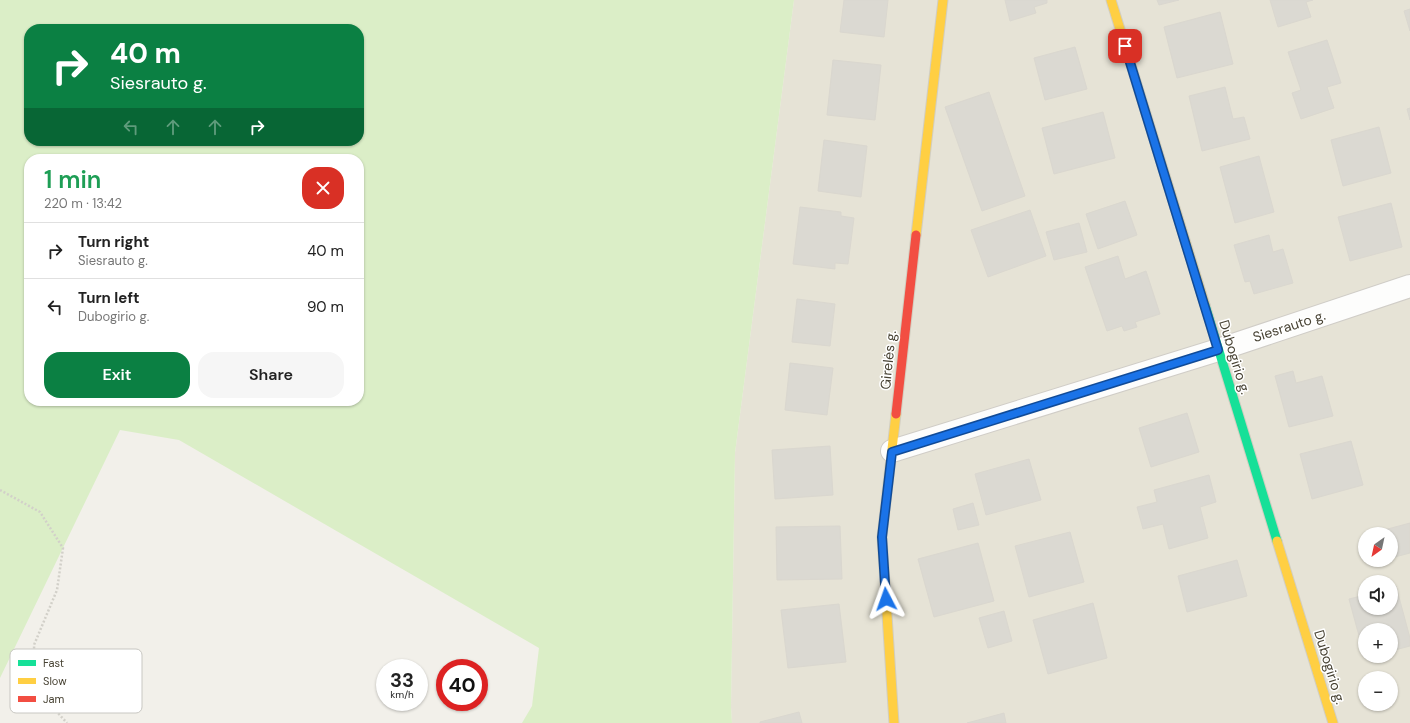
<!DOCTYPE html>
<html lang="en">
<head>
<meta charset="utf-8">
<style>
  :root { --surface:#fff; --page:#f6f6f6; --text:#222; --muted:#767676; --line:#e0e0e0; --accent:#0b8043 }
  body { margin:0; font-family:"DM Sans",sans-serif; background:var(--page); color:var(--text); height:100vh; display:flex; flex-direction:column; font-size:15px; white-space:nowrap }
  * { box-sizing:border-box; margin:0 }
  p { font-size:13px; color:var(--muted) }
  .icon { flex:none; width:22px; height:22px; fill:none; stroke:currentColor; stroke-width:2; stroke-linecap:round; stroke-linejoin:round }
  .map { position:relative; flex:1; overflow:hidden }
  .side { position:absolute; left:24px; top:154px; width:340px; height:252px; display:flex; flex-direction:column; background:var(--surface); border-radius:16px; box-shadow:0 1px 3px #0004 }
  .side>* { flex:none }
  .banner { position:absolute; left:24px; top:24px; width:340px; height:122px; border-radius:16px; box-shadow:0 1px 3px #0004; background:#0b8043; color:#fff; overflow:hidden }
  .needle { width:26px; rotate:213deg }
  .fabs { position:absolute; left:1358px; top:527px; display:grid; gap:8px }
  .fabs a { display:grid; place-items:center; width:40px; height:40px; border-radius:50%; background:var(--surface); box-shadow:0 1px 3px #0004; font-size:20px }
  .speed { position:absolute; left:376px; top:659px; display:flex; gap:8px; font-size:20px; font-weight:700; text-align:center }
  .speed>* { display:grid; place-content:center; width:52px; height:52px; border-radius:50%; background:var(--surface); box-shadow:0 1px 3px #0004; line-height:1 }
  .speed small { font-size:10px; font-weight:400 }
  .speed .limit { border:6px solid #d22; background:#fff; color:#111 }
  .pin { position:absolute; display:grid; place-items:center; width:34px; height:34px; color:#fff; margin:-17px; border-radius:8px; box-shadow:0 2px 6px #0006 }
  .me { position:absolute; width:44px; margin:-22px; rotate:356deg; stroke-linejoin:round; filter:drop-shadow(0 0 3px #0008) }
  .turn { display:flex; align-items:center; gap:14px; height:84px; padding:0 20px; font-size:18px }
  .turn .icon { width:52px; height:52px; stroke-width:2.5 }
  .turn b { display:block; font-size:28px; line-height:34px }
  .lanes { display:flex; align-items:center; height:38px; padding:0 20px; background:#0003; justify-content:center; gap:20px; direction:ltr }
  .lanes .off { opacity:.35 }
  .round { display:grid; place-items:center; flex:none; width:42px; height:42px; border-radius:16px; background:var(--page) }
  .summary { display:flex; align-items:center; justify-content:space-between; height:68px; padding:0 20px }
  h1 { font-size:24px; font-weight:600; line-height:30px; color:#1e9e55 }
  .primary-button { display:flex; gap:8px; margin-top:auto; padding:8px 20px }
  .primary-button a { flex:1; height:46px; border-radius:16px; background:var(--accent); color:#fff; font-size:16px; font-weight:600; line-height:46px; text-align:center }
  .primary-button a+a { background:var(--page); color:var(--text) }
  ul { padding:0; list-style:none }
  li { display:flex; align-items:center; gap:12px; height:56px; padding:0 20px; border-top:1px solid var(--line) }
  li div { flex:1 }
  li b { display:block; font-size:15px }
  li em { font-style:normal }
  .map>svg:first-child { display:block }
  .residential { fill:#e6e3d6; fill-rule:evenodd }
  .green { fill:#dbeec7; fill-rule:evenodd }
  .building { fill:#dbd9d2; stroke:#dad7cf }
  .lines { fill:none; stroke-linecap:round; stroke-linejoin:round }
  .street-casing { stroke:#d0cdc7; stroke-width:24 }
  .fast-casing { stroke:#d2cec0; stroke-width:11 }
  .slow-casing { stroke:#d2cec0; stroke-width:11 }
  .jam-casing { stroke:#d2cec0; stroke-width:11 }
  .path { stroke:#d2d0c9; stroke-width:2.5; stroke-dasharray:2 2; stroke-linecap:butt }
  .street { stroke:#fdfdfc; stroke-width:22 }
  .fast { stroke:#16e098; stroke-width:9 }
  .slow { stroke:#ffcf43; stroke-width:9 }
  .jam { stroke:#f24e42; stroke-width:9 }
  .route-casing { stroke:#114b97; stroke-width:10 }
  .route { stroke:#1a73e8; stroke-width:7 }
  .labels { text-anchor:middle; stroke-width:3; stroke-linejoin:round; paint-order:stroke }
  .street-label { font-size:14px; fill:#484334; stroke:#fff }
  .key { fill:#fff; stroke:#c8c7c2; stroke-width:1 }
  .key-label { font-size:11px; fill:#484334 }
</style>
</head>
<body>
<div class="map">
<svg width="1410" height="723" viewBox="0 0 1410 723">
  <rect width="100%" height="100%" fill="#f2f0ea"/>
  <path class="residential" d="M794 0H1410V723H732L731 707 735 453ZM1365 534H1391V560H1365ZM1365 582H1391V608H1365ZM1365 630H1391V656H1365ZM1365 678H1391V704H1365Z"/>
  <path class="green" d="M0 0H794L735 453 731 707 732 723H522L532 706 539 648 179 440 120 430 0 678ZM29 29H359V141H29ZM29 159H359V401H29Z"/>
  <g class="building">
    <polygon points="844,0 888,0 884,37 840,32"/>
    <polygon points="1005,0 1047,0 1047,3 1034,7 1036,13 1010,21"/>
    <polygon points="1157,0 1179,0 1159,5"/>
    <polygon points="1270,0 1313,0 1306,2 1311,17 1278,27"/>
    <polygon points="1410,9 1410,31 1404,11"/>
    <polygon points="1220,12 1233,64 1177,78 1164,27"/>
    <polygon points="1327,40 1341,83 1327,87 1334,108 1301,119 1292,93 1301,90 1288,52"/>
    <polygon points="1075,47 1087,89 1045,100 1034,58"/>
    <polygon points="833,60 881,65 875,120 827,115"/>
    <polygon points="1225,87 1233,119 1244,117 1250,139 1202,151 1189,96"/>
    <polygon points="989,92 1025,196 982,211 945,107"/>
    <polygon points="1410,108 1410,120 1407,109"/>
    <polygon points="1103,112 1115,158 1054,174 1042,128"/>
    <polygon points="1379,127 1391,173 1343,186 1331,140"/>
    <polygon points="824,140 867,146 861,197 818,191"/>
    <polygon points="1259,156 1274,212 1235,223 1220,167"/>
    <polygon points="1125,201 1137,235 1098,249 1086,214"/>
    <polygon points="1391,203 1402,247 1350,261 1338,217"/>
    <polygon points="800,207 841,212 841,216 854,218 848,264 835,263 835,269 793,264"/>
    <polygon points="1030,210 1046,256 988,277 971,230"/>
    <polygon points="1079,223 1087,252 1054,260 1046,232"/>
    <polygon points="1269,235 1273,252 1283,249 1293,283 1254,294 1250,281 1245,282 1234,245"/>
    <polygon points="1118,256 1125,279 1146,271 1160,314 1135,322 1137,327 1124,331 1122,326 1107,331 1085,267"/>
    <polygon points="797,299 835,304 830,346 792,342"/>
    <polygon points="790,363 833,368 827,415 785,410"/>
    <polygon points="1293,371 1296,383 1322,376 1333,416 1289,427 1275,376"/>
    <polygon points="1187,413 1199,452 1151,467 1139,428"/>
    <polygon points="1351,441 1363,485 1312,499 1300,454"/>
    <polygon points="830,446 833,495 775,499 772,450"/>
    <polygon points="1029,459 1041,500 986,515 975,474"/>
    <polygon points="1209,475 1216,502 1200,507 1208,538 1169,549 1163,524 1143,529 1137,507 1157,502 1154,490"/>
    <polygon points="973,503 979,525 958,530 953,509"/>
    <polygon points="1410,523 1410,553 1391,558 1391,534 1369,534"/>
    <polygon points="840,526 842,579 777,580 776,527"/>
    <polygon points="1070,532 1084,582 1029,597 1015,546"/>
    <polygon points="978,543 994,601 934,617 918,559"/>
    <polygon points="1237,560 1247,596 1187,612 1178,576"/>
    <polygon points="1396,586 1410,638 1410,646 1391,651 1391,630 1365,630 1365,656 1372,656 1365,658 1349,599 1365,595 1365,608 1391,608 1391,588"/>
    <polygon points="1093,603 1107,658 1048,674 1033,620"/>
    <polygon points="839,604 846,662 788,668 781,610"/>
    <polygon points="1004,611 1012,641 988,648 979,618"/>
    <polygon points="799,712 802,723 760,723 760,722"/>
    <polygon points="1004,713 1006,723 967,723"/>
  </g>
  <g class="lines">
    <defs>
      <polyline id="street" points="892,451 1218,350 1410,286"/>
      <polyline id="fast" points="1205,305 1277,541"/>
      <g id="slow">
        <polyline points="1111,0 1205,305"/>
        <polyline points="916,235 943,0"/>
        <polyline points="1277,541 1333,723"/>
        <polyline points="894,723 882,537 896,414"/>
      </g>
      <polyline id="jam" points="896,414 916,235"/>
    </defs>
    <use href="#street" class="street-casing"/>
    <use href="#fast" class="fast-casing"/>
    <use href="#slow" class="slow-casing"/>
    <use href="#jam" class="jam-casing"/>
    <polyline class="path" points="0,490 40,512 63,548 57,590 34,645 35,688 67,723"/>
    <use href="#street" class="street"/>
    <use href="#fast" class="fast"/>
    <use href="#slow" class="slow"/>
    <use href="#jam" class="jam"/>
  </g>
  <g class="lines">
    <defs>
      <polyline id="route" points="886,599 882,537 892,452 1218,350 1125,46"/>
    </defs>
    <use href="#route" class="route-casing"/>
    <use href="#route" class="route"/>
  </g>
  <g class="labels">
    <g class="street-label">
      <text transform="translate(1289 326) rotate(-18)" y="5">Siesrauto g.</text>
      <text transform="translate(1235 357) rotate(73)" y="5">Dubogirio g.</text>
      <text transform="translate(888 360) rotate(-84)" y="5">Girelės g.</text>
      <text transform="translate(1330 667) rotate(73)" y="5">Dubogirio g.</text>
    </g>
  </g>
  <rect x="10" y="649" width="132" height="64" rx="6" class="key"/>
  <rect x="18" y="660" width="18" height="6" fill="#16e098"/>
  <rect x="18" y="678" width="18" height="6" fill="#ffcf43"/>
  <rect x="18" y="696" width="18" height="6" fill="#f24e42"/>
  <g class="key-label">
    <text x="43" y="667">Fast</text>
    <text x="43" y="685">Slow</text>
    <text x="43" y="703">Jam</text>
  </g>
</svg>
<div class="fabs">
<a><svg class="needle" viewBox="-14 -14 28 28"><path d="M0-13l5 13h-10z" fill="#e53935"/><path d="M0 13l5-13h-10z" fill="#767676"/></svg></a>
<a><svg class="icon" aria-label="sound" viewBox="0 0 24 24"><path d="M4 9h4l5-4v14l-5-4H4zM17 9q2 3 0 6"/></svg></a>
<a>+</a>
<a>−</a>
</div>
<div class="speed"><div>33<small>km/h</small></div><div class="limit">40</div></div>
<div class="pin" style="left:1125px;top:46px;background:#d93025"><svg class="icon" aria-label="arrive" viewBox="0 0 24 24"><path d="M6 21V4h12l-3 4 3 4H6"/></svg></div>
<svg class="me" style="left:886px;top:599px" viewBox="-20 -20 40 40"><path d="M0-17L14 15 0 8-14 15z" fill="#1a73e8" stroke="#fff" stroke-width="4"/></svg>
<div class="banner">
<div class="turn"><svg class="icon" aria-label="right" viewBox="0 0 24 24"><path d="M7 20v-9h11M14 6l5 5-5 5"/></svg><div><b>40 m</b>Siesrauto g.</div></div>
<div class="lanes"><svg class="icon off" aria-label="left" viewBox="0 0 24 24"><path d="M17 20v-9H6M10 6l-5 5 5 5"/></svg><svg class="icon off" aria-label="ahead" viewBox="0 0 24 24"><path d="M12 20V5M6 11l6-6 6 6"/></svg><svg class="icon off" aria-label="ahead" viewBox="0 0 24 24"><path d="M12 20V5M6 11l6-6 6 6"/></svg><svg class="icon" aria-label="right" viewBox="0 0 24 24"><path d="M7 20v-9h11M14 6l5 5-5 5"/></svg></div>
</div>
<section class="side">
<div class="summary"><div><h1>1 min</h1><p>220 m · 13:42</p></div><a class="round" style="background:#d93025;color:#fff"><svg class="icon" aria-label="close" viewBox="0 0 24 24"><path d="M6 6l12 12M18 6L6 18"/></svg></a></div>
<ul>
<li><svg class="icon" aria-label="right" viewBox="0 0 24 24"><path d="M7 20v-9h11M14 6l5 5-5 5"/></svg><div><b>Turn right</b><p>Siesrauto g.</p></div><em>40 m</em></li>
<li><svg class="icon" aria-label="left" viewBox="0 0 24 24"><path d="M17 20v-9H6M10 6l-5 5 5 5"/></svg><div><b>Turn left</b><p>Dubogirio g.</p></div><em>90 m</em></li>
</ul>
<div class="primary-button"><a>Exit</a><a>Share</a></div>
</section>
</div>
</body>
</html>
